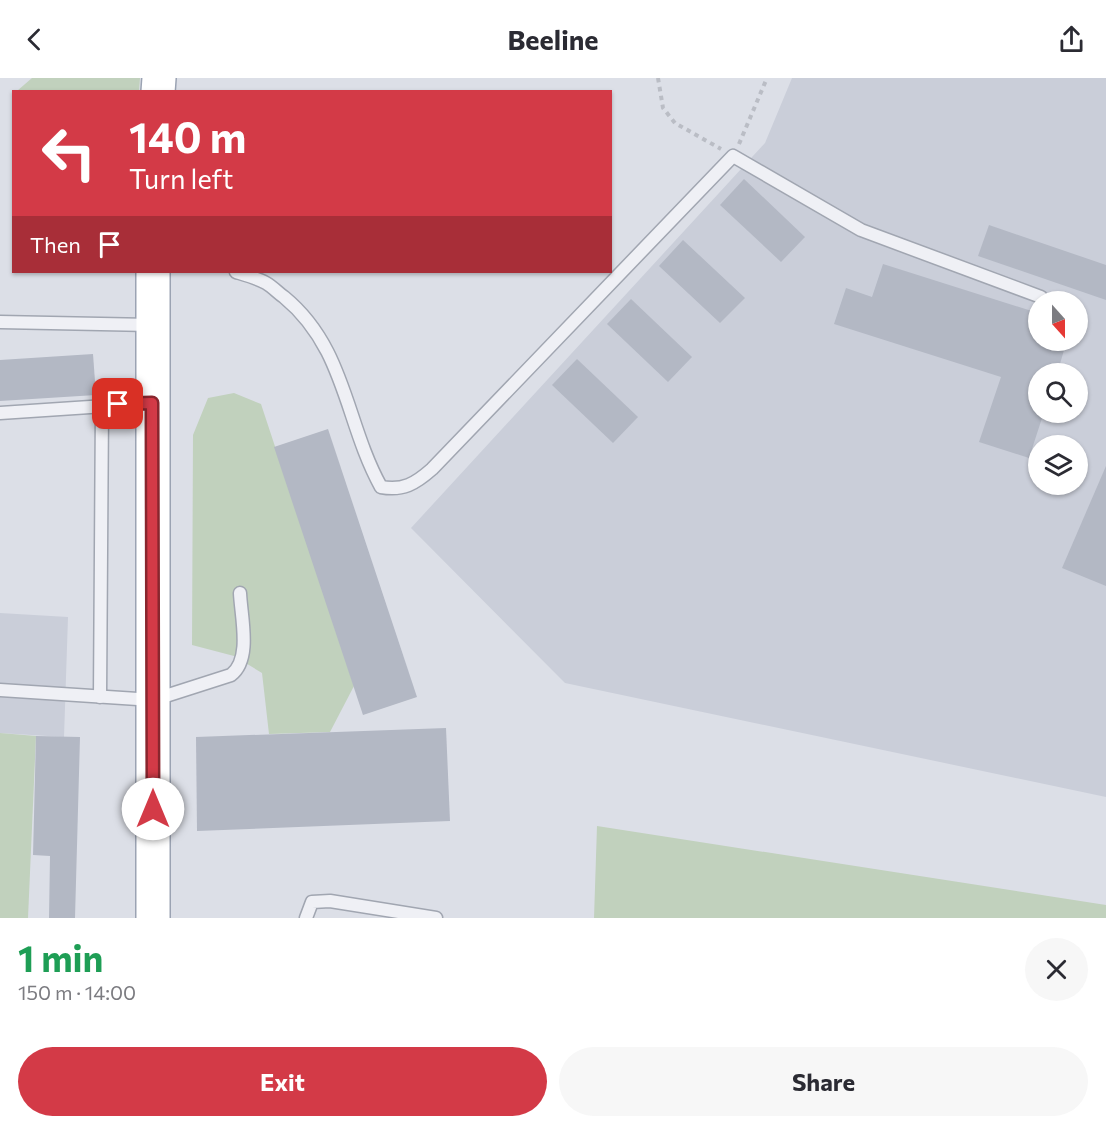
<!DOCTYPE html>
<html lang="en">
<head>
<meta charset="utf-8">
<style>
  :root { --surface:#fff; --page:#f7f7f7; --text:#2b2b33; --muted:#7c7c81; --accent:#d33a47 }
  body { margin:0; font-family:Commissioner,sans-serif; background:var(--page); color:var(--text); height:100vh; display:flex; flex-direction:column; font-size:22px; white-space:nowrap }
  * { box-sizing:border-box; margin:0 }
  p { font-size:20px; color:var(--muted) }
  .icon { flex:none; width:33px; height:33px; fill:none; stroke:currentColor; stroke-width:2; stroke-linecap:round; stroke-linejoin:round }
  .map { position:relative; height:840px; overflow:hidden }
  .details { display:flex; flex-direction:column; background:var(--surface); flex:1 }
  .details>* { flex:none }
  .top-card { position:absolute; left:12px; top:12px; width:600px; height:183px; border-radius:0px; box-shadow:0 2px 4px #0004; background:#d33a47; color:#fff; overflow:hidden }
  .needle { width:39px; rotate:159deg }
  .fabs { position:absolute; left:1028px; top:213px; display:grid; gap:12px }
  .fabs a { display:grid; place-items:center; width:60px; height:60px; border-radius:50%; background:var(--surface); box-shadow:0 2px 4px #0004; font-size:30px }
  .pin { position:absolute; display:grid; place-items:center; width:51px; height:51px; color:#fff; margin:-26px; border-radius:12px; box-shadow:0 3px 9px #0006 }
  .me { position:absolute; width:66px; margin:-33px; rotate:0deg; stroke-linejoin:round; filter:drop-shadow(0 0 4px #0008) }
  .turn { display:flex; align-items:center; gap:21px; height:126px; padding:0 18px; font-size:27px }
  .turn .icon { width:78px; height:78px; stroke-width:2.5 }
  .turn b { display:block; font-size:42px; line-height:51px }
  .then { display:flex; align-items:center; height:57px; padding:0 18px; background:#0003; gap:12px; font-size:22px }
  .round { display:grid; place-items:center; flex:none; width:63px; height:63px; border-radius:32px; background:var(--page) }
  .headline { display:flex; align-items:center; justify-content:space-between; height:102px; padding:0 18px }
  h1 { font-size:36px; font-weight:700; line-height:45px; color:#1e9e55 }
  .cta { display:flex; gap:12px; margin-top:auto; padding:12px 18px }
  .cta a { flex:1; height:69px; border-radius:36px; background:var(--accent); color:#fff; font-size:24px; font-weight:700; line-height:69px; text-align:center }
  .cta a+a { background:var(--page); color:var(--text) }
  header { display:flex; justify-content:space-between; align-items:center; height:78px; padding:0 18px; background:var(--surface); font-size:27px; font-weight:700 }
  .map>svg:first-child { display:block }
  .built { fill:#caced9; fill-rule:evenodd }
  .green { fill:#c1d1bd }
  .building { fill:#b3b8c4 }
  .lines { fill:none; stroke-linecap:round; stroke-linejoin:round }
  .lane-casing { stroke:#a1a6b1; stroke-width:15 }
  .primary-casing { stroke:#9ba3b3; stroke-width:36 }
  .path { stroke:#babdc5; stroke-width:4; stroke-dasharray:4.5 4.5; stroke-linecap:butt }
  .lane { stroke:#eff0f5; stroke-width:12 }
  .primary { stroke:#fff; stroke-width:33 }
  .route-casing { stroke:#89262e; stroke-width:15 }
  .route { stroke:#d33a47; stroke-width:10 }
</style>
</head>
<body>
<header><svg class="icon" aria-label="back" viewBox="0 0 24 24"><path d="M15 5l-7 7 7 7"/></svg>Beeline<svg class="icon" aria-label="share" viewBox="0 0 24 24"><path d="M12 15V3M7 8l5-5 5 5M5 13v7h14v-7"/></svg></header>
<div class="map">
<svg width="1106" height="840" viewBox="0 0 1106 840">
  <rect width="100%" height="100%" fill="#dcdfe7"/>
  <g class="built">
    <path d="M792 0H1106V719L565 605 411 450 765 65ZM1038 224H1077V262H1038ZM1038 296H1077V334H1038ZM1038 368H1077V406H1038Z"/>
    <polygon points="0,535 68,539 64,659 0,655"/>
  </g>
  <g class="green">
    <polygon points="32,0 140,0 139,13 17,13"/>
    <polygon points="234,315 261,326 354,608 330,654 269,656 262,595 234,578 192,567 193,357 208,320"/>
    <polygon points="0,655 36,658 28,840 0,840"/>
    <polygon points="597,748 1106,827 1106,840 594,840"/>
  </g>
  <g class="building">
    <polygon points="744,101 805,159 781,184 720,127"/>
    <polygon points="989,147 1106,187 1106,222 978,178"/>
    <polygon points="683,162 745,220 720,245 659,188"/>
    <polygon points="883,186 1038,235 1038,262 1067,262 1057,296 1038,296 1038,334 1044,334 1029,380 979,364 1001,299 834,246 846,210 872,219"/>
    <polygon points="631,221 692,279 668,304 607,246"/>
    <polygon points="93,276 96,317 0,323 0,282"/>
    <polygon points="577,281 638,339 613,365 552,307"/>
    <polygon points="328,351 417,619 363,637 274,369"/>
    <polygon points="1106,388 1106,508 1062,490"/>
    <polygon points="446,650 450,743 197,753 196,659"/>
    <polygon points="36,658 80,659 75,840 49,840 50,778 33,777"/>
  </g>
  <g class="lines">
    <defs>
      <g id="lane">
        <path d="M236 194C246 197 257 200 266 205 273 209 278 215 284 219 346 270 345 344 381 409 403 413 415 406 432 391L733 78 861 152 1041 219"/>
        <polyline points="0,244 151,247"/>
        <polyline points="0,335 150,325"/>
        <path d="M0 612 153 622 231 597C252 581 241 539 240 515"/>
        <polyline points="100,619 102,327"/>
        <polyline points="306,840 312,824 330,823 436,840"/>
      </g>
      <g id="primary">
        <polyline points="158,14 159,0"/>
        <polyline points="153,194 153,840"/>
      </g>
    </defs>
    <use href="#lane" class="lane-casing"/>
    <use href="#primary" class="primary-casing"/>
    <g class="path">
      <polyline points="658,0 663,30 675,45 721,71"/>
      <polyline points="739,66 767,0"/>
    </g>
    <use href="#lane" class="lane"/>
    <use href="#primary" class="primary"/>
  </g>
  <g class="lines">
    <defs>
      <polyline id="route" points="118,326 152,325 153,731"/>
    </defs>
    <use href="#route" class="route-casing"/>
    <use href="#route" class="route"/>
  </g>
</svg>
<div class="fabs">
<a><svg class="needle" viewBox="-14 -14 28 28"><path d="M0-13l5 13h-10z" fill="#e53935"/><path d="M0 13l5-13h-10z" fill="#7c7c81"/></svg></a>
<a><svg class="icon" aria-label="search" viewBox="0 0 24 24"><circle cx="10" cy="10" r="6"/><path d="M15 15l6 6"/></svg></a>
<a><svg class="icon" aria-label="layers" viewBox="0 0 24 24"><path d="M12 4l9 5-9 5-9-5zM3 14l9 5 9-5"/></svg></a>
</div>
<div class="pin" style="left:118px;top:326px;background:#d93025"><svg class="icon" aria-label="arrive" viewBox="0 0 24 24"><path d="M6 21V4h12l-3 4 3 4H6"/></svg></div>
<svg class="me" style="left:153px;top:731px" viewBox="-20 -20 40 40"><circle r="19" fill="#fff"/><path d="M0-13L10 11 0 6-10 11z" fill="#d33a47"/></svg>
<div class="top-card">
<div class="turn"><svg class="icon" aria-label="left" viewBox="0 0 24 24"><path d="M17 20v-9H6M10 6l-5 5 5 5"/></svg><div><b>140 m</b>Turn left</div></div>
<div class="then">Then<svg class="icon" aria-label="arrive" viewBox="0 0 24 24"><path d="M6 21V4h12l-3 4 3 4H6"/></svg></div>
</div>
</div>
<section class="details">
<div class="headline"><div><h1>1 min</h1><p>150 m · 14:00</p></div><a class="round"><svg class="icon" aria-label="close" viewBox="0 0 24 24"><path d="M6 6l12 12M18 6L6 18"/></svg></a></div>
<div class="cta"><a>Exit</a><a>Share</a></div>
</section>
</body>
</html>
